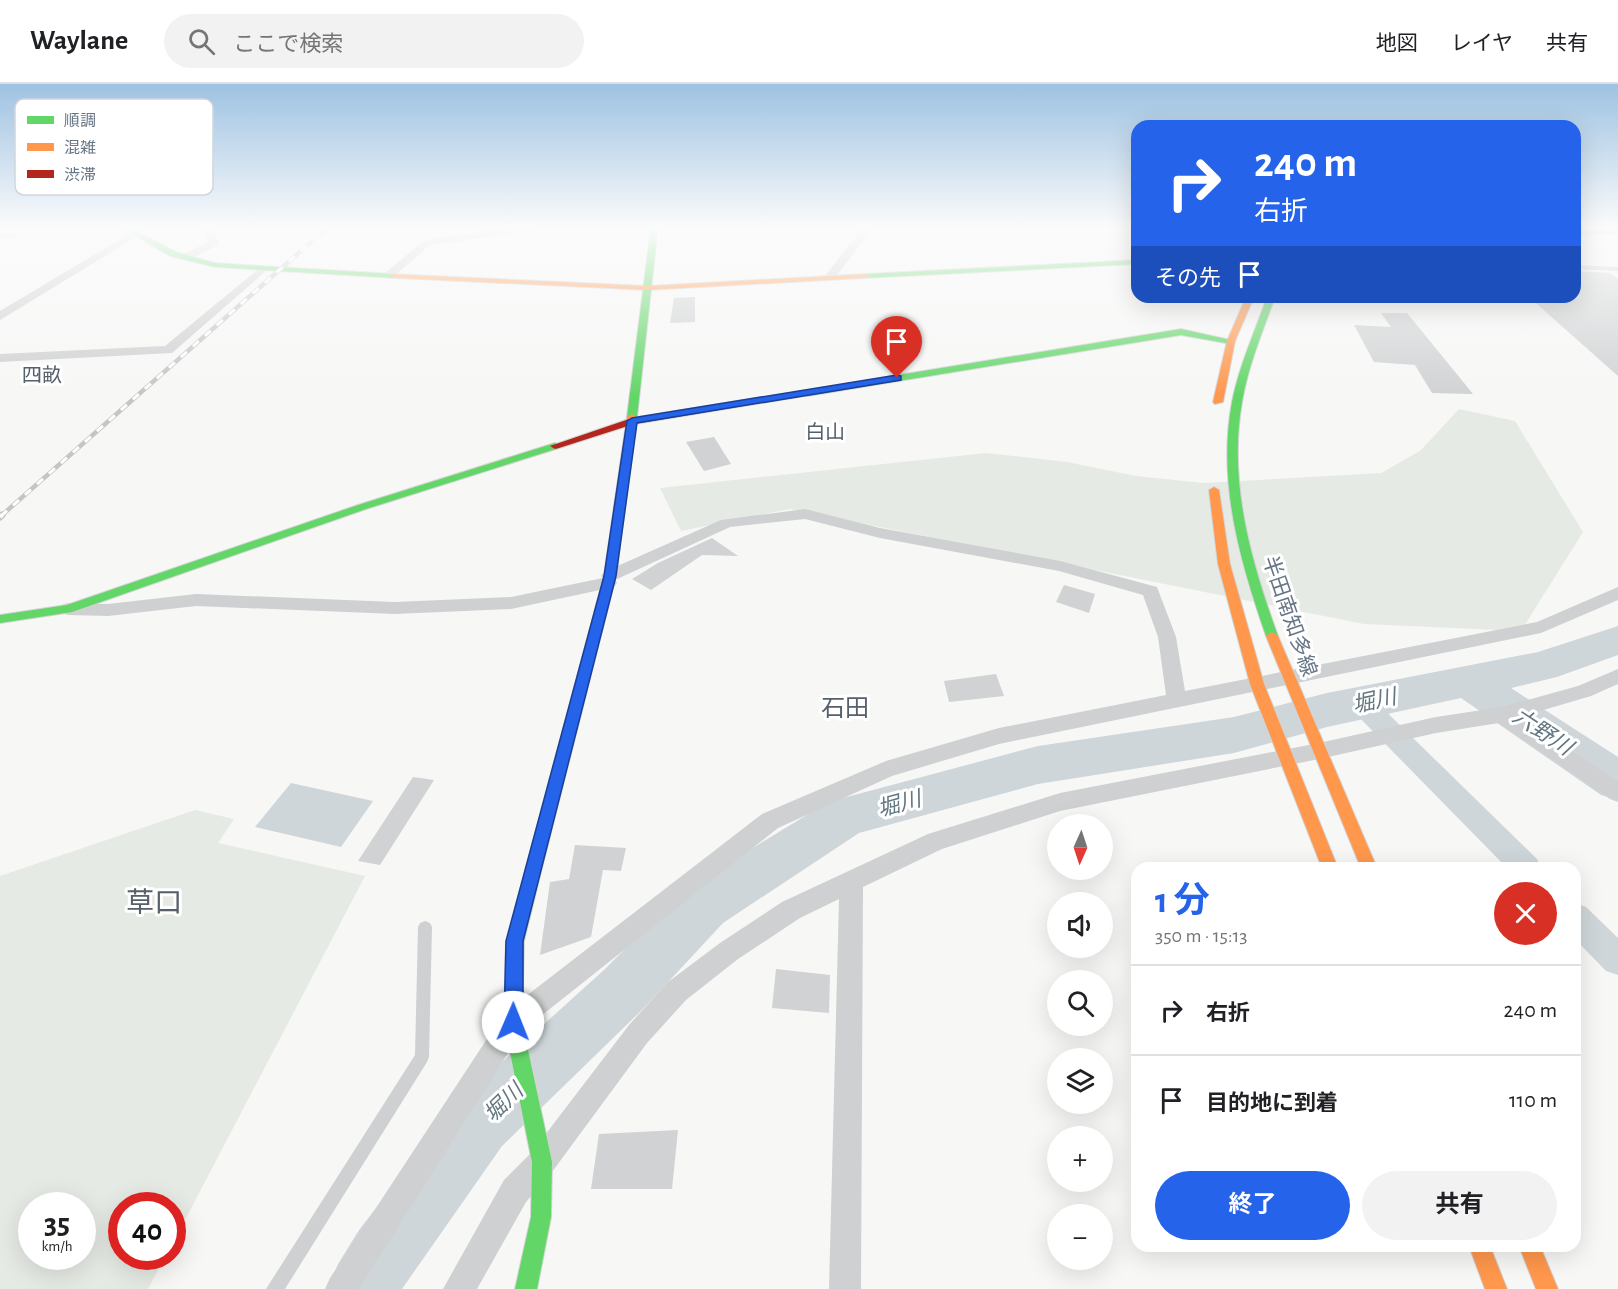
<!DOCTYPE html>
<html lang="ja">
<head>
<meta charset="utf-8">
<style>
  :root { --surface:#fff; --page:#f2f2f2; --text:#202124; --muted:#757577; --line:#e0e0e0; --accent:#2563eb }
  body { margin:0; font-family:"Alegreya Sans","Noto Sans JP",sans-serif; background:var(--page); color:var(--text); height:100vh; display:flex; flex-direction:column; font-size:22px; white-space:nowrap }
  * { box-sizing:border-box; margin:0 }
  p { font-size:20px; color:var(--muted) }
  .icon { flex:none; width:33px; height:33px; fill:none; stroke:currentColor; stroke-width:2; stroke-linecap:round; stroke-linejoin:round }
  .map { position:relative; flex:1; overflow:hidden }
  .panel { position:absolute; left:1131px; top:778px; width:450px; height:390px; display:flex; flex-direction:column; background:var(--surface); border-radius:18px; box-shadow:0 6px 24px #0002 }
  .panel>* { flex:none }
  .banner { position:absolute; left:1131px; top:36px; width:450px; height:183px; border-radius:18px; box-shadow:0 6px 24px #0002; background:#2563eb; color:#fff; overflow:hidden }
  .needle { width:39px; rotate:183deg }
  .fabs { position:absolute; left:1047px; top:730px; display:grid; gap:12px }
  .fabs a { display:grid; place-items:center; width:66px; height:66px; border-radius:50%; background:var(--surface); box-shadow:0 6px 24px #0002; font-size:30px }
  .speed { position:absolute; left:18px; top:1108px; display:flex; gap:12px; font-size:30px; font-weight:700; text-align:center }
  .speed>* { display:grid; place-content:center; width:78px; height:78px; border-radius:50%; background:var(--surface); box-shadow:0 6px 24px #0002; line-height:1 }
  .speed small { font-size:15px; font-weight:400 }
  .speed .limit { border:9px solid #d22; background:#fff; color:#111 }
  .pin { position:absolute; display:grid; place-items:center; width:51px; height:51px; color:#fff; margin:-62px -26px; border-radius:50% 50% 50% 0; rotate:-45deg; box-shadow:0 0 6px #0007 }
  .pin .icon { rotate:45deg }
  .me { position:absolute; width:66px; margin:-33px; rotate:1deg; stroke-linejoin:round; filter:drop-shadow(0 0 4px #0008) }
  .turn { display:flex; align-items:center; gap:21px; height:126px; padding:0 24px; font-size:27px }
  .turn .icon { width:78px; height:78px; stroke-width:2.5 }
  .turn b { display:block; font-size:42px; line-height:51px }
  .then { display:flex; align-items:center; height:57px; padding:0 24px; background:#0003; gap:12px; font-size:22px }
  .round { display:grid; place-items:center; flex:none; width:63px; height:63px; border-radius:32px; background:var(--page) }
  .overview { display:flex; align-items:center; justify-content:space-between; height:102px; padding:0 24px }
  h1 { font-size:36px; font-weight:700; line-height:45px; color:var(--accent) }
  .button { display:flex; gap:12px; margin-top:auto; padding:12px 24px }
  .button a { flex:1; height:69px; border-radius:36px; background:var(--accent); color:#fff; font-size:24px; font-weight:700; line-height:69px; text-align:center }
  .button a+a { background:var(--page); color:var(--text) }
  ul { padding:0; list-style:none }
  li { display:flex; align-items:center; gap:18px; height:90px; padding:0 24px; border-top:2px solid var(--line) }
  li div { flex:1 }
  li b { display:block; font-size:22px }
  li em { font-style:normal }
  header { display:flex; align-items:center; gap:36px; box-sizing:border-box; height:84px; padding:0 30px; background:var(--surface); border-bottom:2px solid var(--line) }
  header strong { font-size:28px }
  nav { display:flex; gap:33px; margin-inline-start:auto; font-size:21px }
  .search { width:420px; height:54px; background:var(--page); display:flex; align-items:center; gap:15px; box-sizing:border-box; padding:0 21px; border-radius:33px; color:var(--muted); font-size:22px }
  .map>svg:first-child { display:block }
  .green { fill:#e6eae4; fill-rule:evenodd }
  .water { fill:#cfd6d9 }
  .lines { fill:none; stroke-linecap:round; stroke-linejoin:round }
  .canal { fill:#cfd6d9; fill-rule:evenodd }
  .river { fill:#cfd6d9; fill-rule:evenodd }
  .building { fill:#d0d2d3 }
  .fast-casing { stroke:#d3d4d5; stroke-width:2 }
  .slow-casing { stroke:#d3d4d5; stroke-width:2 }
  .jam-casing { stroke:#d3d4d5; stroke-width:2 }
  .lane { fill:#cfd0d1; fill-rule:evenodd }
  .street { fill:#cfd0d1; fill-rule:evenodd }
  .fast { fill:#63d668; fill-rule:evenodd }
  .slow { fill:#ff974d; fill-rule:evenodd }
  .jam { fill:#b3261e; fill-rule:evenodd }
  .rail-far1-casing { stroke:#c4c6c6; stroke-width:4.5 }
  .rail-casing { stroke:#c4c6c6; stroke-width:7 }
  .rail-far1 { stroke:#fff; stroke-width:3; stroke-dasharray:8; stroke-linecap:butt }
  .rail { stroke:#fff; stroke-width:4.5; stroke-dasharray:13; stroke-linecap:butt }
  .route { fill:#2563eb; stroke:#184099; stroke-width:1.5 }
  .labels { text-anchor:middle; stroke-width:6; stroke-linejoin:round; paint-order:stroke }
  .far-quarter-label { font-size:20px; fill:#55606b; stroke:#fff }
  .street-label { font-size:21px; fill:#677686; stroke:#fff }
  .water-label { font-size:22px; font-style:italic; fill:#637782; stroke:#fff }
  .quarter-label { font-size:24px; fill:#55606b; stroke:#fff }
  .near-quarter-label { font-size:28px; fill:#55606b; stroke:#fff }
  .key { fill:#fff; stroke:#d1d6db; stroke-width:1.5 }
  .key-label { font-size:16px; fill:#677686 }
</style>
</head>
<body>
<header>
<strong>Waylane</strong>
<div class="search"><svg class="icon" aria-label="search" viewBox="0 0 24 24"><circle cx="10" cy="10" r="6"/><path d="M15 15l6 6"/></svg>ここで検索</div>
<nav><a>地図</a><a>レイヤ</a><a>共有</a></nav>
</header>
<div class="map">
<svg width="1618" height="1205" viewBox="0 0 1618 1205">
  <rect width="100%" height="100%" fill="#f7f7f6"/>
  <g class="green">
    <polygon points="1459,325 1515,337 1583,448 1521,547 1364,540 790,425 681,447 660,404 986,369 1067,378 1136,392 1204,399 1381,389 1420,367"/>
    <path d="M195 726 234 735 218 759 365 792 173 1159 172 1122H122V1173H165L148 1205H0V792ZM32 1122H82V1173H32Z"/>
  </g>
  <polygon class="water" points="291,699 373,717 341,763 255,743"/>
  <g class="lines">
    <g class="canal">
      <polygon points="1361,609 1370,612 1537,775 1541,784 1507,784 1352,626 1348,619 1352,612"/>
      <polygon points="1575,819 1586,823 1618,854 1618,891 1606,887 1575,855"/>
    </g>
    <polygon class="river" points="1618,542 1618,571 1557,593 1511,604 1618,673 1618,716 1601,711 1461,614 1327,643 1234,669 1038,700 859,749 723,839 645,923 502,1062 402,1205 328,1205 338,1180 359,1146 458,1018 605,885 685,805 828,718 1038,662 1234,633 1327,609 1538,568"/>
  </g>
  <g class="building">
    <polygon points="1575,187 1610,189 1618,195 1618,292 1529,213 1575,213"/>
    <polygon points="695,213 695,238 670,239 674,214"/>
    <polygon points="1381,229 1407,229 1473,310 1432,309 1415,281 1374,278 1354,241 1391,243"/>
    <polygon points="714,353 731,380 704,387 686,358"/>
    <polygon points="712,454 738,472 702,471 651,506 632,495 658,479"/>
    <polygon points="1064,501 1095,510 1089,529 1056,518"/>
    <polygon points="996,590 1004,612 949,618 944,597"/>
    <polygon points="413,693 434,696 380,781 358,777"/>
    <polygon points="575,761 626,764 621,787 603,786 591,853 540,871 550,798 569,795"/>
    <polygon points="776,885 830,891 829,929 772,924"/>
    <polygon points="678,1046 672,1105 591,1105 599,1050"/>
  </g>
  <g class="lines">
    <defs>
      <g id="fast">
        <polygon points="120,143 129,143 176,168 215,179 395,190 399,192 395,194 215,183 170,172"/>
        <polygon points="651,143 658,143 637,333 632,336 627,333"/>
        <polygon points="1618,145 1618,149 1575,151 1575,147"/>
        <polygon points="1137,176 1137,180 865,194 861,192 865,190"/>
        <path d="M1267 213H1275C1263 247 1248 282 1242 318 1228 399 1251 477 1278 552L1272 556 1266 552C1240 477 1217 398 1232 318 1239 282 1255 247 1267 213Z"/>
        <polygon points="1181,245 1235,257 1231,260 1181,251 807,312 802,309 807,306"/>
        <polygon points="555,359 560,362 559,364 366,425 72,528 0,539 0,531 67,521 358,421"/>
        <polygon points="533,780 539,782 541,787 524,857 522,938 552,1078 551,1133 537,1205 515,1205 531,1133 532,1078 504,938 506,857 525,787 527,782"/>
      </g>
      <g id="slow">
        <polygon points="392,190 648,202 865,190 869,192 865,194 648,206 395,194 391,192"/>
        <polygon points="1246,213 1254,213 1235,257 1223,318 1215,320 1213,318 1227,257"/>
        <polygon points="632,330 637,333 616,492 541,787 539,792 533,794 527,792 525,787 604,492 627,333"/>
        <polygon points="1214,403 1219,406 1230,480 1264,600 1338,784 1322,784 1250,600 1218,480 1209,406"/>
        <polygon points="1272,548 1278,552 1377,784 1361,784 1266,552"/>
        <polygon points="1469,1162 1490,1162 1507,1205 1485,1205"/>
        <polygon points="1519,1162 1540,1162 1558,1205 1536,1205"/>
      </g>
      <polygon id="jam" points="807,306 812,309 810,311 634,340 559,364 555,365 550,362 632,334"/>
    </defs>
    <use href="#fast" class="fast-casing"/>
    <use href="#slow" class="slow-casing"/>
    <use href="#jam" class="jam-casing"/>
    <g class="lane">
      <polygon points="1575,181 1618,183 1618,187 1575,185"/>
      <polygon points="425,837 430,839 432,843 429,973 427,978 285,1205 266,1205 415,971 418,843 420,839"/>
    </g>
    <g class="street">
      <polygon points="203,143 213,143 219,159 218,161 188,176 180,176 180,172 208,158"/>
      <polygon points="510,143 542,143 537,146 430,161 393,193 389,194 383,191 423,157"/>
      <polygon points="863,143 874,143 833,196 825,196 825,192"/>
      <polygon points="134,147 139,150 138,152 0,236 0,227"/>
      <polygon points="13,148 17,149 17,153 0,155 0,149"/>
      <polygon points="262,182 266,183 266,187 172,269 0,278 0,270 165,262"/>
      <polygon points="805,425 880,444 1060,477 1157,503 1176,553 1185,607 1537,538 1618,503 1618,516 1541,549 999,660 892,692 778,744 522,947 359,1205 325,1205 330,1194 504,929 762,730 886,677 999,644 1166,611 1158,553 1143,511 1059,487 880,454 805,435 730,443 615,496 617,499 614,503 511,525 395,530 196,522 108,532 68,531 62,529 59,525 62,521 68,519 108,520 196,510 395,518 511,513 603,494 601,492 604,488 721,436"/>
      <polygon points="1618,585 1618,600 1591,612 1520,633 1618,698 1618,718 1610,715 1499,639 1436,649 1319,675 1060,727 942,765 863,803 861,1205 829,1205 839,815 800,834 738,875 686,916 647,959 552,1088 526,1118 477,1205 443,1205 504,1096 532,1068 629,941 668,898 720,859 782,818 928,750 1060,709 1319,659 1436,633 1502,623 1578,602"/>
    </g>
    <use href="#fast" class="fast"/>
    <use href="#slow" class="slow"/>
    <use href="#jam" class="jam"/>
    <defs>
      <polyline id="rail-far1" points="1,432 328,143"/>
      <polyline id="rail" points="0,433 2,431"/>
    </defs>
    <use href="#rail-far1" class="rail-far1-casing"/>
    <use href="#rail" class="rail-casing"/>
    <use href="#rail-far1" class="rail-far1"/>
    <use href="#rail" class="rail"/>
  </g>
  <linearGradient id="sky" x2="0" y2="1"><stop stop-color="#9ec2e2"/><stop offset="0.46" stop-color="#fbfbfb"/><stop offset="1" stop-color="#fbfbfb" stop-opacity="0"/></linearGradient>
  <rect width="1618" height="312" fill="url(#sky)"/>
  <polygon class="route" points="897,291 901,292 901,296 637,339 616,492 523,857 523,938 520,945 513,948 507,945 504,938 506,857 604,492 627,337 632,334"/>
  <g class="labels">
    <g class="far-quarter-label">
      <text x="42" y="298">四畝</text>
      <text x="825" y="355">白山</text>
    </g>
    <g class="street-label">
      <text transform="translate(1290 532) rotate(71)" y="7">半田南知多線</text>
    </g>
    <g class="water-label">
      <text transform="translate(1374 616) rotate(-12)" y="8">堀川</text>
      <text transform="translate(1543 647) rotate(33)" y="8">六野川</text>
      <text transform="translate(899 719) rotate(-15)" y="8">堀川</text>
      <text transform="translate(503 1018) rotate(-44)" y="8">堀川</text>
    </g>
    <g class="quarter-label">
      <text x="845" y="632">石田</text>
    </g>
    <g class="near-quarter-label">
      <text x="154" y="828">草口</text>
    </g>
  </g>
  <rect x="15" y="15" width="198" height="96" rx="9" class="key"/>
  <rect x="27" y="32" width="27" height="8" fill="#63d668"/>
  <rect x="27" y="59" width="27" height="8" fill="#ff974d"/>
  <rect x="27" y="86" width="27" height="8" fill="#b3261e"/>
  <g class="key-label">
    <text x="64" y="42">順調</text>
    <text x="64" y="69">混雑</text>
    <text x="64" y="96">渋滞</text>
  </g>
</svg>
<div class="fabs">
<a><svg class="needle" viewBox="-14 -14 28 28"><path d="M0-13l5 13h-10z" fill="#e53935"/><path d="M0 13l5-13h-10z" fill="#757577"/></svg></a>
<a><svg class="icon" aria-label="sound" viewBox="0 0 24 24"><path d="M4 9h4l5-4v14l-5-4H4zM17 9q2 3 0 6"/></svg></a>
<a><svg class="icon" aria-label="search" viewBox="0 0 24 24"><circle cx="10" cy="10" r="6"/><path d="M15 15l6 6"/></svg></a>
<a><svg class="icon" aria-label="layers" viewBox="0 0 24 24"><path d="M12 4l9 5-9 5-9-5zM3 14l9 5 9-5"/></svg></a>
<a>+</a>
<a>−</a>
</div>
<div class="speed"><div>35<small>km/h</small></div><div class="limit">40</div></div>
<div class="pin" style="left:897px;top:294px;background:#d93025"><svg class="icon" aria-label="arrive" viewBox="0 0 24 24"><path d="M6 21V4h12l-3 4 3 4H6"/></svg></div>
<svg class="me" style="left:513px;top:938px" viewBox="-20 -20 40 40"><circle r="19" fill="#fff"/><path d="M0-13L10 11 0 6-10 11z" fill="#2563eb"/></svg>
<div class="banner">
<div class="turn"><svg class="icon" aria-label="right" viewBox="0 0 24 24"><path d="M7 20v-9h11M14 6l5 5-5 5"/></svg><div><b>240 m</b>右折</div></div>
<div class="then">その先<svg class="icon" aria-label="arrive" viewBox="0 0 24 24"><path d="M6 21V4h12l-3 4 3 4H6"/></svg></div>
</div>
<section class="panel">
<div class="overview"><div><h1>1 分</h1><p>350 m · 15:13</p></div><a class="round" style="background:#d93025;color:#fff"><svg class="icon" aria-label="close" viewBox="0 0 24 24"><path d="M6 6l12 12M18 6L6 18"/></svg></a></div>
<ul>
<li><svg class="icon" aria-label="right" viewBox="0 0 24 24"><path d="M7 20v-9h11M14 6l5 5-5 5"/></svg><div><b>右折</b></div><em>240 m</em></li>
<li><svg class="icon" aria-label="arrive" viewBox="0 0 24 24"><path d="M6 21V4h12l-3 4 3 4H6"/></svg><div><b>目的地に到着</b></div><em>110 m</em></li>
</ul>
<div class="button"><a>終了</a><a>共有</a></div>
</section>
</div>
</body>
</html>
